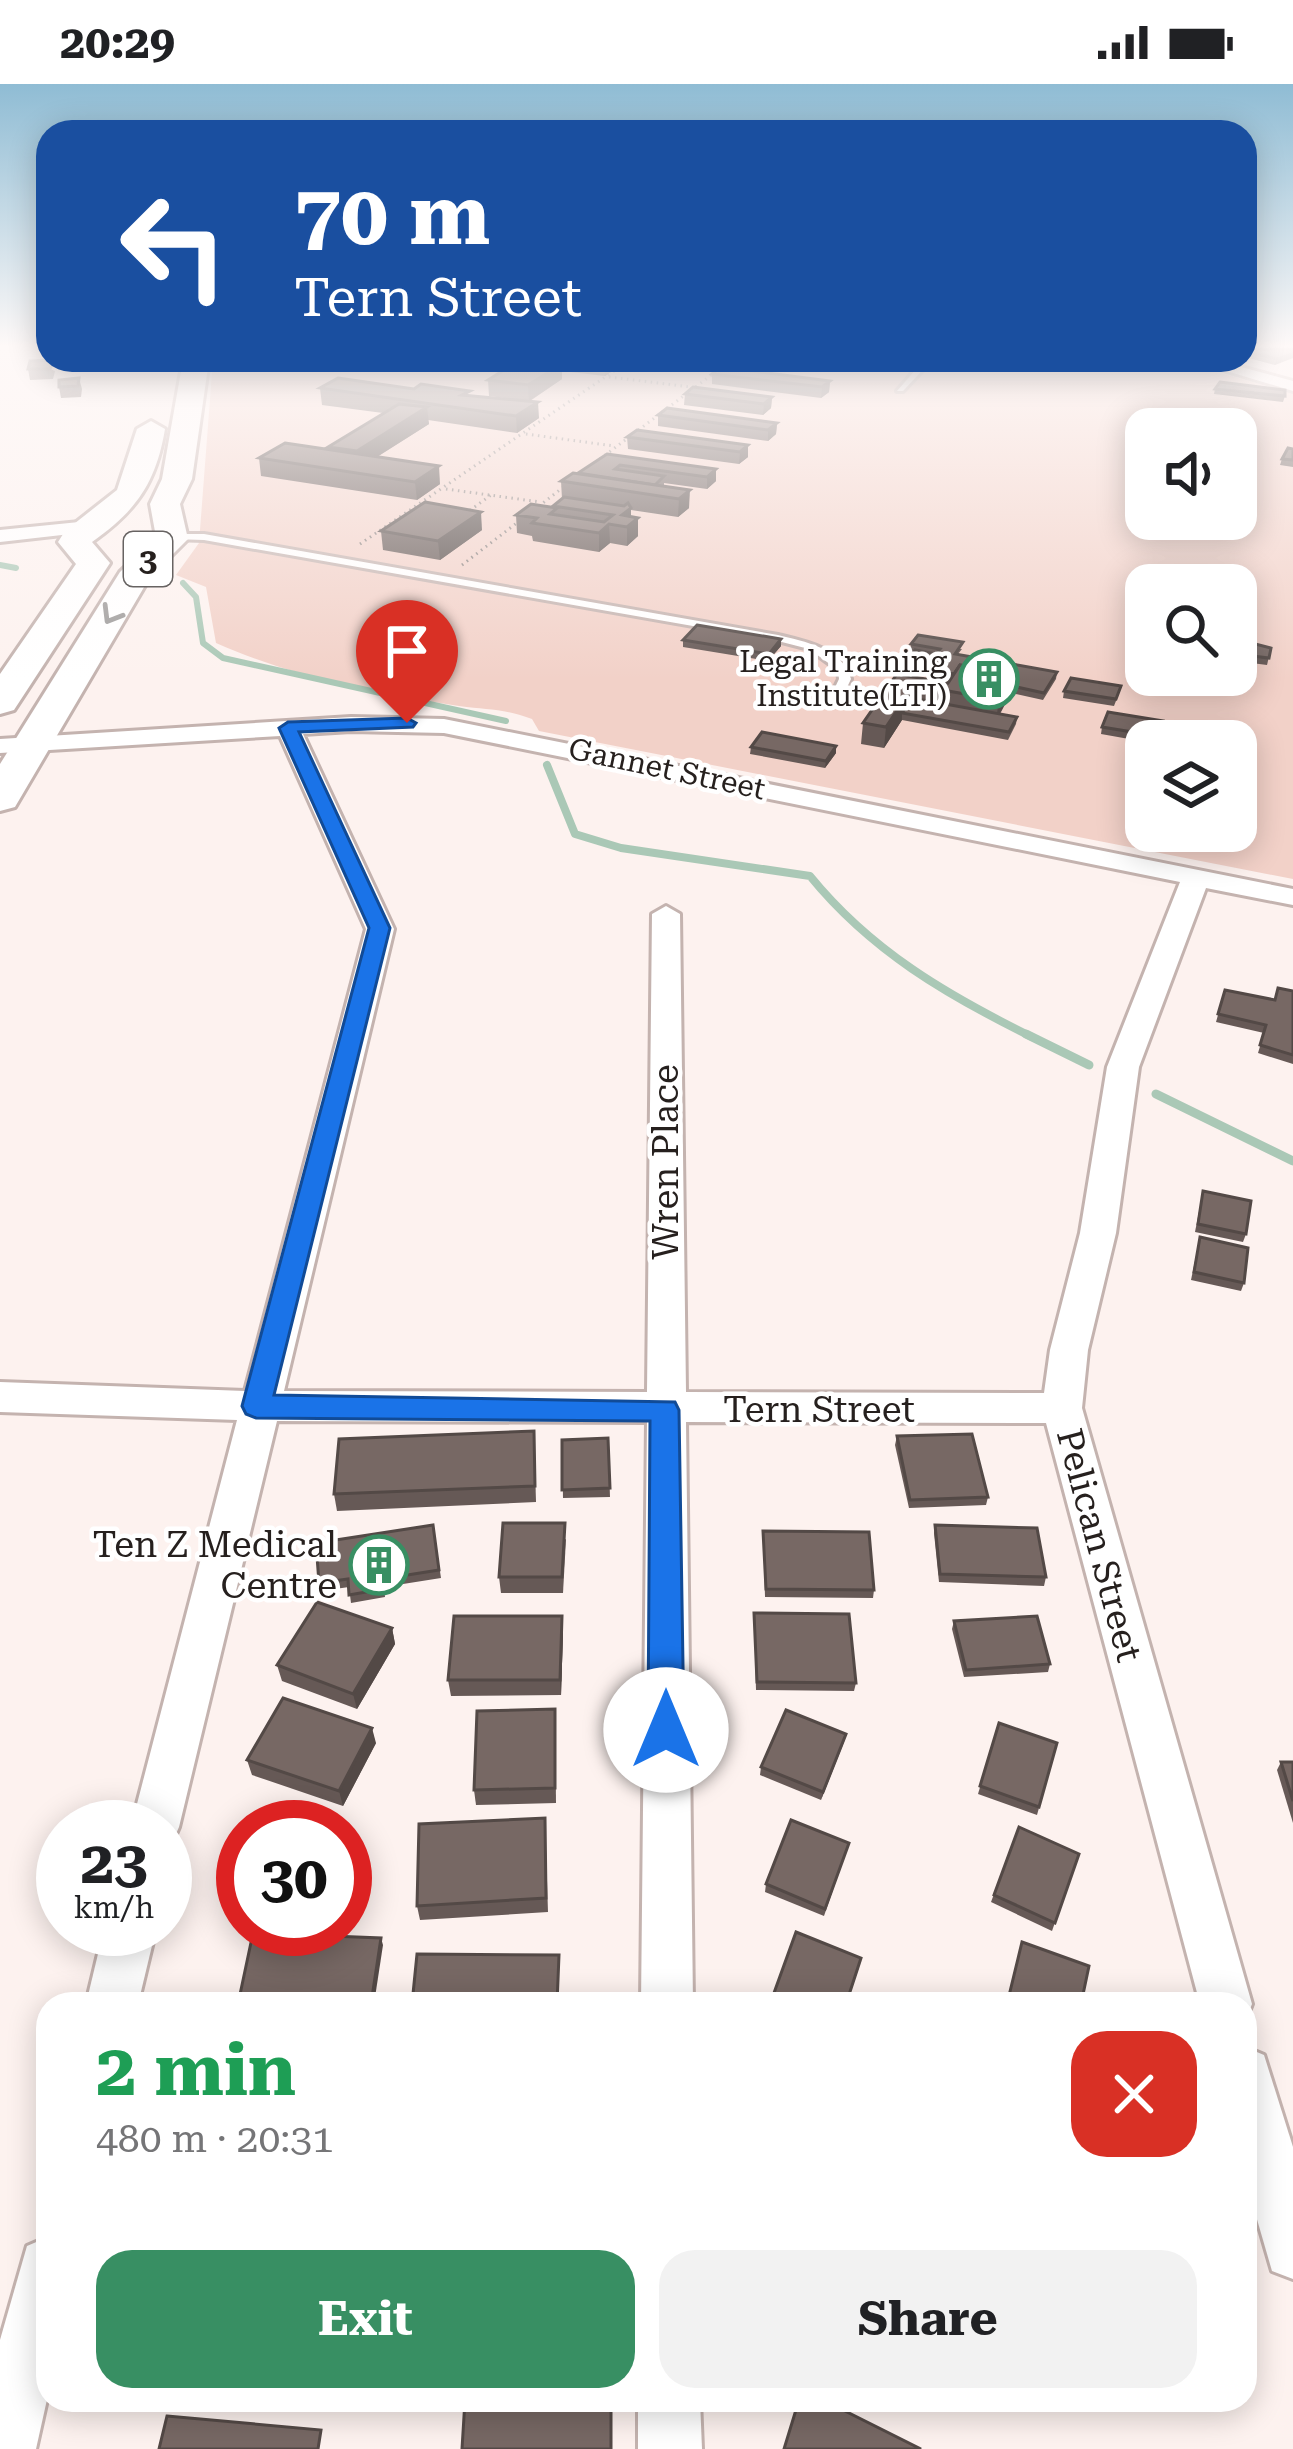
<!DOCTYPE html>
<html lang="en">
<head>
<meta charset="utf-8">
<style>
  :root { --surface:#fff; --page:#f2f2f2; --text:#202124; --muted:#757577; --accent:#388f63 }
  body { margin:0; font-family:"Roboto Serif",serif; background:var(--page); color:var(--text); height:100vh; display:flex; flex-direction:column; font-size:45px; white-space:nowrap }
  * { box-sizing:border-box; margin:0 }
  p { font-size:39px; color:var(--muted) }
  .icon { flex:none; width:66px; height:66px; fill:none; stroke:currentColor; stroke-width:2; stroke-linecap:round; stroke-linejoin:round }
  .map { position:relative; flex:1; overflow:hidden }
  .sheet { position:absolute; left:36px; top:1908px; width:1221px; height:420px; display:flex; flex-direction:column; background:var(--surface); border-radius:36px; box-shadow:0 6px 30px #0003 }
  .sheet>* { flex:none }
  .hud { position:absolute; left:36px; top:36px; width:1221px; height:252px; border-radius:36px; box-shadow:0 6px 30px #0003; background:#1a4fa0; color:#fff; overflow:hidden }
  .fabs { position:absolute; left:1125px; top:324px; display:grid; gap:24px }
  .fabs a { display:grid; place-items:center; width:132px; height:132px; border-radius:24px; background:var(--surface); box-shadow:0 6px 30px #0003; font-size:60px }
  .speed { position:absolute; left:36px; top:1716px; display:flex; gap:24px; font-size:60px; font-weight:700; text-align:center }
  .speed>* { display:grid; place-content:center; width:156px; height:156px; border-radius:50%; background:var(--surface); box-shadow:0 6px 30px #0003; line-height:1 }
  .speed small { font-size:30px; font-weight:400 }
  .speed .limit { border:18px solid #d22; background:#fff; color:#111 }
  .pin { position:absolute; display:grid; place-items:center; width:102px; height:102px; color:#fff; margin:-123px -51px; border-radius:50% 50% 50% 0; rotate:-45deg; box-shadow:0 0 12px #0007 }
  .pin .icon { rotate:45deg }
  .me { position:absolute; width:132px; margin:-66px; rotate:0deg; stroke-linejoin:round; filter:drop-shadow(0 0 9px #0008) }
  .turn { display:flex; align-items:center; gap:42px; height:252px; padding:0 60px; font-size:54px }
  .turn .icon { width:156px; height:156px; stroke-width:2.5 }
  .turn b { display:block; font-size:84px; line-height:102px }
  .round { display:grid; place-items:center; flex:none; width:126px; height:126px; border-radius:36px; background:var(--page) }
  .headline { display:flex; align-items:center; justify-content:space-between; height:204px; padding:0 60px }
  h1 { font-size:72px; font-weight:700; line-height:90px; color:#1e9e55 }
  .primary-button { display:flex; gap:24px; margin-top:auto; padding:24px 60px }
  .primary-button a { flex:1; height:138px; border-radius:36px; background:var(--accent); color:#fff; font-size:48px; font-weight:700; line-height:138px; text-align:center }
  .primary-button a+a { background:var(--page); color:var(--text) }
  .status { display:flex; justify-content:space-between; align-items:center; height:84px; padding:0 60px; background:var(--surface); direction:ltr }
  .status svg { height:33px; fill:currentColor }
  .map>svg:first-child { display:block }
  .green { fill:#f2d1c8; fill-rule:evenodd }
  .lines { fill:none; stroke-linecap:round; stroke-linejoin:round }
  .stream-far2 { stroke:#aac8b6; stroke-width:6 }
  .stream-far1 { stroke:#aac8b6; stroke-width:8 }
  .stream { stroke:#aac8b6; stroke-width:9 }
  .service-casing { stroke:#c4b3af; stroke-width:6 }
  .minor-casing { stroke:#c4b3af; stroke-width:6 }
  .trunk-casing { stroke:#c4b3af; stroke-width:6 }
  .path { stroke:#877f7c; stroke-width:3; stroke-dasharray:1.5 4.5; stroke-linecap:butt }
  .service { fill:#fff; fill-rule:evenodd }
  .minor { fill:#fff; fill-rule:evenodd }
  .trunk { fill:#fff; fill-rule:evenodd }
  .wall { fill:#665956 }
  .shaded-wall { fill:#534946 }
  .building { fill:#776864; stroke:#534946; stroke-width:3 }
  .oneway { stroke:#9d9b9a }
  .route { fill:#1a73e8; stroke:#114b97; stroke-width:3 }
  .labels { text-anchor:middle; stroke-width:9; stroke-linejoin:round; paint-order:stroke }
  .far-poi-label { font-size:30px; fill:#26201e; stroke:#fff; text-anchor:end }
  .far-street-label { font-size:30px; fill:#26201e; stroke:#fff }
  .shield { fill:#fff; stroke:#676362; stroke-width:3 }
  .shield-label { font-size:33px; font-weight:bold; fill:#26201e }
  .street-label { font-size:36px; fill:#26201e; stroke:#fff }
  .poi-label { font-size:36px; fill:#26201e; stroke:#fff; text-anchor:end }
</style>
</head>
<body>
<div class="status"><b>20:29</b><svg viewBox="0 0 49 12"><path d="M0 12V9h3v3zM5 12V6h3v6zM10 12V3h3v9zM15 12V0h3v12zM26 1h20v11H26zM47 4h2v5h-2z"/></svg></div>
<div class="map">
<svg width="1293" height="2365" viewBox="0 0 1293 2365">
  <rect width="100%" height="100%" fill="#fdf2ef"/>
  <path class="green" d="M213 276H1172L1293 309V795L539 647 532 635C502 624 488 626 459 622 378 610 290 592 216 559L206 503 176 491 199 459ZM1146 345H1236V435H1146ZM1146 501H1236V591H1146ZM1146 657H1236V747H1146Z"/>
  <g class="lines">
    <g class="stream-far2">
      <polyline points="0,481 16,484"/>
      <polyline points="183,499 196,513 203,559 223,574 506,637"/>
    </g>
    <path class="stream-far1" d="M547 681 575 750 621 764 810 792C871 867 947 911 1032 953"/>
    <g class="stream">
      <polyline points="1026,950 1089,981"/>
      <polyline points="1156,1010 1293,1077"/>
    </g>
    <defs>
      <g id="service">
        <polygon points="924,276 932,276 903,307 897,307"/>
        <path d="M170 450H204L778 551C803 557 844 565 851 595L841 616 835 619 829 616 839 595 838 586 809 565 778 557 204 456 173 455 170 454Z"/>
      </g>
      <g id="minor">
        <polygon points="1190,276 1215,276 1293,297 1293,307"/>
        <polygon points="99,436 106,438 106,446 0,458 0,446"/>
        <path d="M351 633 444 635 1293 805V821L1206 804 1139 983 1116 1149 1088 1266 1082 1324 1252 1920 1245 1938V1920H1200L1046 1339 686 1338 693 1920H641L647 1338 277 1337 179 1743 172 1759 165 1762V1743H131L237 1336 0 1328V1298L245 1307 366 845 280 652 0 669V655ZM351 647 444 649 1180 798 1107 983 1080 1149 1050 1266 1044 1309 686 1308 680 830 666 822 652 830 647 1308 284 1307 394 845 303 650Z"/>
        <polygon points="104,1845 156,1845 138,1920 86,1920"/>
        <polygon points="1245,1963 1264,1971 1293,2063 1293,2195 1272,2187 1245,2094"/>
        <polygon points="48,2153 48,2311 36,2365 0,2365 0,2256 27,2162"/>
        <polygon points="638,2316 700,2316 702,2365 638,2365"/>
      </g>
      <g id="trunk">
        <polygon points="183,276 209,276 192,395 180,420 188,455 150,493 15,723 0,727 0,680 120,488 156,453 150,420 162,395"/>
        <path d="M151 337 165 345C156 399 136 427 92 458L110 479 14 626 0 630V590L76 480 58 458 65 447 117 406 137 345Z"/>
      </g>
    </defs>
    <use href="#service" class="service-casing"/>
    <use href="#minor" class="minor-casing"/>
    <use href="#trunk" class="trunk-casing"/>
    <g class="path">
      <polyline points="710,284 721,276"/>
      <polyline points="609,293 691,303"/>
      <polyline points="526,350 614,362"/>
      <polyline points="600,375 714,289"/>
      <polyline points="446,405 540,418"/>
      <polyline points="534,426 566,401"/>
      <polyline points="465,430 491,411"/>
      <polyline points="360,460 620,283 646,276"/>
      <polyline points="462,481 518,438"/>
    </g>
    <use href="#service" class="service"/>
    <use href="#minor" class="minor"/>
    <use href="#trunk" class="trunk"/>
  </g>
  <g class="wall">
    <polygon points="1245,265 1293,265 1275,281 1245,273"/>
    <polygon points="69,276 101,276 90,284 71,284"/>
    <polygon points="507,276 621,276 621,281 605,292 562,287 562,295 530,317 539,334 517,349 428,336 429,340 377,373 440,400 417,416 261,392 259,374 328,366 328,363 383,329 322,321 320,304 520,316 489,312 488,296 513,281 507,280"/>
    <polygon points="1139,276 1180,276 1182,277 1181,282 1161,286 1138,278"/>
    <polygon points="30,277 55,287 53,295 30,296 28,285"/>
    <polygon points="712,290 830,297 829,308 821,314 712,300"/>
    <polygon points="79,294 82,305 81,313 61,314 59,303"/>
    <polygon points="1215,305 1285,312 1283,318 1214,310"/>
    <polygon points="685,310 772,313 771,324 763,331 684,321"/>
    <polygon points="658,331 777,339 776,350 768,357 658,342"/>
    <polygon points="627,353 748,361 748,373 739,380 628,365"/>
    <polygon points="1293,365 1293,383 1280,381 1282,375"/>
    <polygon points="607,370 716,385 716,397 707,405 664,399 664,402 689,424 678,433 631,426 631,433 638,452 627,462 610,459 599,468 533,457 532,452 517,449 516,431 553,424 562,415 561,397 578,389"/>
    <polygon points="482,446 440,476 383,466 381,447"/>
    <polygon points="1236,555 1271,564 1267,581 1236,577"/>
    <polygon points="683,556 781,562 768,577 683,563"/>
    <polygon points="911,560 962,565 958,570 1057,588 1056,595 1043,616 1011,609 1000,630 1017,633 1016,640 1008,656 902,636 884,664 861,660 863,639 897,590 948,599 950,596 904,587 905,580 914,568 910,567"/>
    <polygon points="1064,607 1119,609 1114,622 1063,614"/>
    <polygon points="1163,637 1156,657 1146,658 1101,650 1102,643"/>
    <polygon points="836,662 836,669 825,684 750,670 751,663"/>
    <polygon points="1225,906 1274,916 1293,907 1293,980 1258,969 1264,949 1216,938"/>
    <polygon points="1203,1107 1246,1150 1243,1158 1195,1148"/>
    <polygon points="1200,1153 1244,1199 1241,1207 1191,1196"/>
    <polygon points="534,1347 536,1418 337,1427 334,1410"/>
    <polygon points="897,1352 988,1413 986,1421 909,1424 895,1361"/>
    <polygon points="608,1354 610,1413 563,1414 562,1356"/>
    <polygon points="433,1441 441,1494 384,1503 385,1513 351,1519 349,1503 321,1507 319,1499"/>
    <polygon points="935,1441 1046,1493 1044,1502 939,1498 934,1449"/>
    <polygon points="763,1447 874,1506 873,1514 765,1513"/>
    <polygon points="566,1455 563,1509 501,1509 499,1493"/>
    <polygon points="754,1529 856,1599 854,1607 756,1606"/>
    <polygon points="954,1537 1050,1580 1048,1588 964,1593 952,1545"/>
    <polygon points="392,1544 395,1560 357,1625 282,1597 277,1581"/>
    <polygon points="563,1548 561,1611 451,1612 448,1596"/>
    <polygon points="555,1625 556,1719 476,1721 474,1706"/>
    <polygon points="999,1639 1057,1659 1037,1731 978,1710"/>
    <polygon points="846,1650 821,1716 760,1691 761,1683"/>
    <polygon points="376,1659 343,1722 252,1691 247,1676"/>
    <polygon points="1281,1678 1293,1678 1293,1739 1277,1686"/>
    <polygon points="545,1734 548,1828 420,1836 417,1822"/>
    <polygon points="1019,1743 1079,1770 1052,1847 991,1818"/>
    <polygon points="243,1759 243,1807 232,1803 226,1789"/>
    <polygon points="849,1759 824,1832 765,1808 766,1800"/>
  </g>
  <g class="shaded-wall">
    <polygon points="1293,270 1293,274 1275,281 1277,275"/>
    <polygon points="89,276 101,276 90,284"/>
    <polygon points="604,276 621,276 621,281 605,292"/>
    <polygon points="1182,277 1181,282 1161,286 1162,281"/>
    <polygon points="562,280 562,295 529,317 528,301"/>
    <polygon points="830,297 829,308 821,314 822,303"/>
    <polygon points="772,313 771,324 763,331 764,320"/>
    <polygon points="538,318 539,334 517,349 516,332"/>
    <polygon points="427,323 429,340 359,384 357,367"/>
    <polygon points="777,339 776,350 768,357 768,346"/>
    <polygon points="748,361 748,373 739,380 740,368"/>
    <polygon points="439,382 440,400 417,416 415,398"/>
    <polygon points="716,385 716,397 707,405 707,393"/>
    <polygon points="690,406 689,424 678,433 679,415"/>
    <polygon points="631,424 631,439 638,434 638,452 627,462 627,443 622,431"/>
    <polygon points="481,428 482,446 440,476 438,457"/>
    <polygon points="609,440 610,459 599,468 599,449"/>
    <polygon points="781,555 781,562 768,577 769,570"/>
    <polygon points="1014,590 1010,611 996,636 999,616"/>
    <polygon points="914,601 911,621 902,629 902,636 884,664 886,643"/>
    <polygon points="836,662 836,669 825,684 826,677"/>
    <polygon points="562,1532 563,1548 561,1611 560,1596"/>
    <polygon points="392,1544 395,1560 357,1625 353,1610"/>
    <polygon points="372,1644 376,1659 343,1722 339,1707"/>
    <polygon points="846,1650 844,1658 821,1716 823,1708"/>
    <polygon points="358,1760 362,1775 345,1809 345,1786"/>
    <polygon points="381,1854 383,1861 374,1920 371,1920"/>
  </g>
  <g class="building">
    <polygon points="1245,265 1293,265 1293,270 1277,275 1245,267"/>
    <polygon points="53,276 50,285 28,285 30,277"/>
    <polygon points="520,276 533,276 562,280 528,301 488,296"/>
    <polygon points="1150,276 1180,276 1182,277 1162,281"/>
    <polygon points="720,283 830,297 822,303 712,290"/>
    <polygon points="79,294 78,302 59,303 59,296"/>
    <polygon points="338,294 414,305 421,300 470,307 462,311 538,318 516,332 320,304"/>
    <polygon points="1220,298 1285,306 1285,312 1215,305"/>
    <polygon points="693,303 772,313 764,320 685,310"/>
    <polygon points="399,320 427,323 357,367 328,363"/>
    <polygon points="667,324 777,339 768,346 658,331"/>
    <polygon points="637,346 748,361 740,368 627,353"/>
    <polygon points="285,359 439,382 415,398 259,374"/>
    <polygon points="1288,364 1293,365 1293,376 1282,375"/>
    <polygon points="607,370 716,385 707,393 620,381 615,385 664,392 655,401 578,389"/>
    <polygon points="573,389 690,406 679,415 561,397"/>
    <polygon points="564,413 624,422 628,419 631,424 622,431 638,434 627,443 609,440 599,449 532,439 537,434 516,431 531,420 557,424 550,430 604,438 613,431 553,422"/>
    <polygon points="425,418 481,428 438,457 381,447"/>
    <polygon points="697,541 781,555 769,570 683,556"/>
    <polygon points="918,551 963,558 955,570 1057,588 1044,609 1012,602 1014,590 960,581 954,590 905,580 915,566 936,570 940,565 911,560"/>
    <polygon points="1236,555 1271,564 1269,574 1236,570"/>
    <polygon points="960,581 1014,590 999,616 914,601 886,643 863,639 897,590 948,599"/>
    <polygon points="1071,594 1121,602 1116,615 1064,607"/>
    <polygon points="912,614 1017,633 1009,648 902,629"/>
    <polygon points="1108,628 1163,637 1157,652 1102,643"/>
    <polygon points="762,648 836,662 826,677 751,663"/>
    <polygon points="1278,904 1293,907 1293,971 1260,961 1266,941 1218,930 1225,906 1275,916"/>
    <polygon points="1203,1107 1251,1117 1246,1150 1198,1140"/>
    <polygon points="1200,1153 1248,1164 1244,1199 1194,1188"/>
    <polygon points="534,1347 535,1402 334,1410 339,1355"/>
    <polygon points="972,1350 988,1413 910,1416 897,1352"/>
    <polygon points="608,1354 610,1404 562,1406 562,1356"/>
    <polygon points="503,1439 565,1439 562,1493 499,1493"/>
    <polygon points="433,1441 439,1486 382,1495 383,1505 349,1511 348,1495 319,1499 316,1459"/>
    <polygon points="935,1441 1037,1444 1046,1493 940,1490"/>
    <polygon points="763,1447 869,1448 874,1506 766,1505"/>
    <polygon points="317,1518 392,1544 353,1610 277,1581"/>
    <polygon points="754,1529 849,1530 856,1599 757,1598"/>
    <polygon points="454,1532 562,1532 560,1596 448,1596"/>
    <polygon points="1037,1532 1050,1580 966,1586 954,1537"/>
    <polygon points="283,1614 372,1644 339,1707 247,1676"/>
    <polygon points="555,1625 555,1704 474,1706 477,1627"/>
    <polygon points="786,1626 846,1650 823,1708 761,1683"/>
    <polygon points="999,1639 1057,1659 1039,1723 980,1702"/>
    <polygon points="1281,1678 1293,1678 1293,1717"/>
    <polygon points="261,1726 308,1743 252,1743"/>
    <polygon points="545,1734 546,1814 417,1822 419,1740"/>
    <polygon points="791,1736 849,1759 825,1825 766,1800"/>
    <polygon points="1019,1743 1079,1770 1055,1839 994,1811"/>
    <polygon points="345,1756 358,1760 345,1786"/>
    <polygon points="243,1759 243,1795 226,1789"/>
    <polygon points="796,1848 861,1874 846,1920 770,1920"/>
    <polygon points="253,1849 381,1854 371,1920 238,1920"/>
    <polygon points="1022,1858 1089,1882 1081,1920 1007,1920"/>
    <polygon points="417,1870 559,1871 557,1920 412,1920"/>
    <polygon points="465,2316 611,2316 611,2365 462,2365"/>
    <polygon points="799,2316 823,2316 921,2365 784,2365"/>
    <polygon points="167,2332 321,2346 318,2365 159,2365"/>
  </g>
  <defs><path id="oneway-chevron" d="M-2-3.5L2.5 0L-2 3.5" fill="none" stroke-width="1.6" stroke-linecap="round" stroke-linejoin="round" transform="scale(3)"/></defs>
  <use class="oneway" href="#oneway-chevron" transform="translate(111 531) rotate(121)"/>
  <linearGradient id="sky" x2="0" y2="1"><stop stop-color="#8fbcd4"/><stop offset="0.44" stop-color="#fef9f8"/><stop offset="1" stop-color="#fef9f8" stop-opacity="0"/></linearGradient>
  <rect width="1293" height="596" fill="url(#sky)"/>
  <polygon class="route" points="407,634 416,639 413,643 299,648 390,844 274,1311 675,1318 679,1326 684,1646 679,1657 666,1662 653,1657 648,1646 650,1337 256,1334 246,1330 242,1322 369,844 279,644 288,638"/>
  <defs>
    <symbol id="building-ring" viewBox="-11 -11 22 22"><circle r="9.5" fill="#fff" stroke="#388f63" stroke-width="1.5"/><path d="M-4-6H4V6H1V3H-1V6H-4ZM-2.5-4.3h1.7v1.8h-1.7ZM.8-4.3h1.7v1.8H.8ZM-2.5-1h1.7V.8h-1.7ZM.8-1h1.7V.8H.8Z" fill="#388f63"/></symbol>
  </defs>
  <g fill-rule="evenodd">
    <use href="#building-ring" x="956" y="562" width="66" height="66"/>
    <use href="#building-ring" x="346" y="1448" width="66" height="66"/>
  </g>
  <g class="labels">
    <g class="far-poi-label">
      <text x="947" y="588">Legal Training<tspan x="947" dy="34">Institute(LTI)</tspan></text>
    </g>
    <g class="far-street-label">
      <text transform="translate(667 685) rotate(12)" y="10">Gannet Street</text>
    </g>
    <rect class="shield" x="124" y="448" width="48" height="54" rx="9"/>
    <g class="shield-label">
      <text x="148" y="487">3</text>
    </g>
    <g class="street-label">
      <text transform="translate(665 1078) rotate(-90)" y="13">Wren Place</text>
      <text x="819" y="1338">Tern Street</text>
      <text transform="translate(1100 1461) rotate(75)" y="13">Pelican Street</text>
    </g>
    <g class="poi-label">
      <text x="337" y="1473">Ten Z Medical<tspan x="337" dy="41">Centre</tspan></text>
    </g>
  </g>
</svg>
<div class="fabs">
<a><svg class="icon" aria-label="sound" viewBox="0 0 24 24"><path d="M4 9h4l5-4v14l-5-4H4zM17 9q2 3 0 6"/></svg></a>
<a><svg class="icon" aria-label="search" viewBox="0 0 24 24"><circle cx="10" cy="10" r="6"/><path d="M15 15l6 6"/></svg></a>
<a><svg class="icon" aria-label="layers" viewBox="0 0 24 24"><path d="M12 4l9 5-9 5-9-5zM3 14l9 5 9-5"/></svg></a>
</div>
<div class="speed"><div>23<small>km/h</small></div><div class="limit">30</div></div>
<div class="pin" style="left:407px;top:639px;background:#d93025"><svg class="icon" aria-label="arrive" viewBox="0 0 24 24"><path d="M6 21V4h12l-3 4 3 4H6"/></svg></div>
<svg class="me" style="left:666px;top:1646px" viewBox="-20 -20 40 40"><circle r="19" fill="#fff"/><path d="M0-13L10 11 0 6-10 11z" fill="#1a73e8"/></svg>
<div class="hud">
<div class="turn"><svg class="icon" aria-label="left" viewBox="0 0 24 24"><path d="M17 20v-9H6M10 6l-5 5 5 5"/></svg><div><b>70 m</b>Tern Street</div></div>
</div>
<section class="sheet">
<div class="headline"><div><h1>2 min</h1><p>480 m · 20:31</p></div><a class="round" style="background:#d93025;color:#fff"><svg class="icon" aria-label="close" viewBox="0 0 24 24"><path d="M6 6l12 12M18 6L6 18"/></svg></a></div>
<div class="primary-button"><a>Exit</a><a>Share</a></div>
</section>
</div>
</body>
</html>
